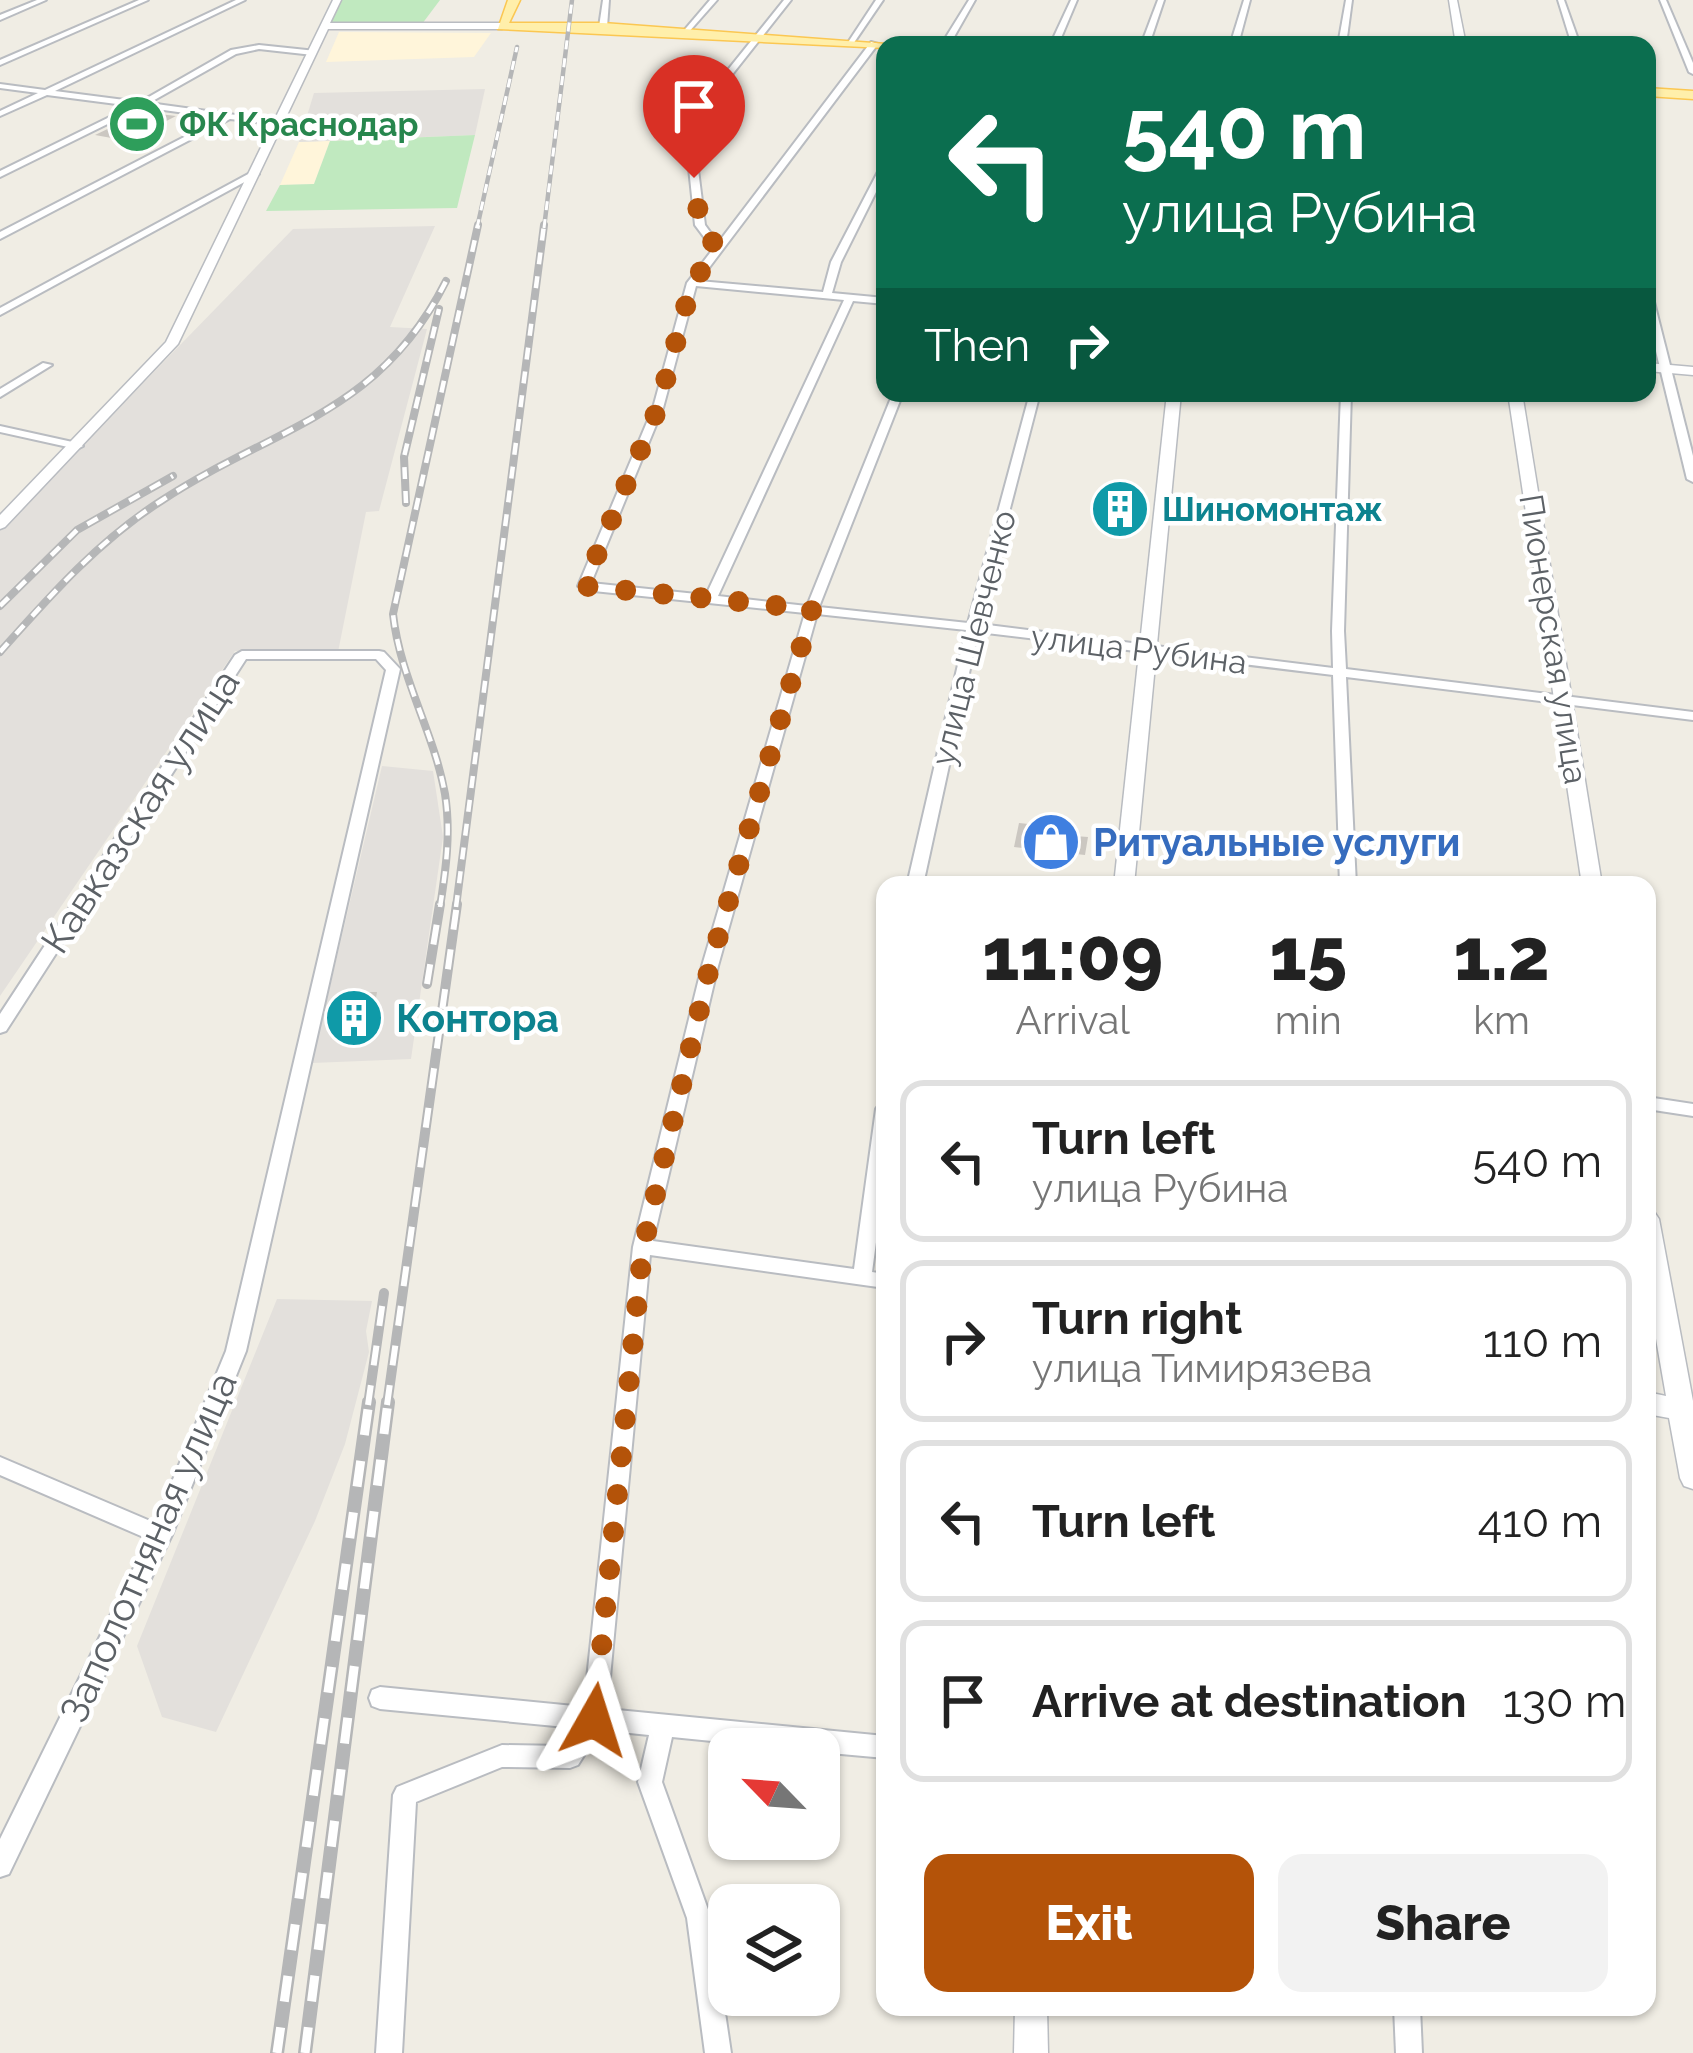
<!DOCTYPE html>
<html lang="en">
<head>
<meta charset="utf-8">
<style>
  :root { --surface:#fff; --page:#f2f2f2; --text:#222; --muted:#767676; --line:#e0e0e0; --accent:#b45309 }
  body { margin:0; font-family:Raleway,sans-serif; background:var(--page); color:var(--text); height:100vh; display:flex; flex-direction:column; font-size:45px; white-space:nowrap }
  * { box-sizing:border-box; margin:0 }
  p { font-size:39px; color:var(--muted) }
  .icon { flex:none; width:66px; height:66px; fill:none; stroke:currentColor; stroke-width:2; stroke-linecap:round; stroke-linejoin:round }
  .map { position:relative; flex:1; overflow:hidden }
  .side { position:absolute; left:876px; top:876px; width:780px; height:1140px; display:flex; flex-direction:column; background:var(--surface); border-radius:24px; box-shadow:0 3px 9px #0004 }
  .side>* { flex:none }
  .top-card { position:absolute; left:876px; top:36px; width:780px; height:366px; border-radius:24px; box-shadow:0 3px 9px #0004; background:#0b6e4f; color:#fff; overflow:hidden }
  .needle { width:78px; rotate:295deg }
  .tools { position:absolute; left:708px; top:1728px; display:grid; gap:24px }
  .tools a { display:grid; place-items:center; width:132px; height:132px; border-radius:24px; background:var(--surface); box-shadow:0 3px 9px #0004; font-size:60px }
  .pin { position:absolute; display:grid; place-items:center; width:102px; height:102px; color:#fff; margin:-123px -51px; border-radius:50% 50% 50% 0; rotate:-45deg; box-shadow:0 0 12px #0007 }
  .pin .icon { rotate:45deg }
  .me { position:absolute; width:132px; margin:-66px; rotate:6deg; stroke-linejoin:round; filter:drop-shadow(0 0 9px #0008) }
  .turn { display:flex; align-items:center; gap:42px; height:252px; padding:0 48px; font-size:54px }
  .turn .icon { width:156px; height:156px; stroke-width:2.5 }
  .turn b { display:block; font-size:84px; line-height:102px }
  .then { display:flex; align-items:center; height:114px; padding:0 48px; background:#0003; gap:24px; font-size:45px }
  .eta { display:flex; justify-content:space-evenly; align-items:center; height:204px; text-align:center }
  .eta b { font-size:72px; font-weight:800; line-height:84px }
  .action { display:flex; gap:24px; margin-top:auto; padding:24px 48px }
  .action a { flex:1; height:138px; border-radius:24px; background:var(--accent); color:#fff; font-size:48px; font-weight:800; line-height:138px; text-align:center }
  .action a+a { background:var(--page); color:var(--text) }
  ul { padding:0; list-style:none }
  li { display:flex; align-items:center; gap:36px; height:162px; margin:0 24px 18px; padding:0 24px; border:6px solid var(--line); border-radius:24px }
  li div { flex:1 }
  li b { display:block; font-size:45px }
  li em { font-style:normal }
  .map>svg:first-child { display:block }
  .commercial { fill:#fff5da }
  .industrial { fill:#e3e0dc }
  .green { fill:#c0e9bf }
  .building { fill:#cbc7c1 }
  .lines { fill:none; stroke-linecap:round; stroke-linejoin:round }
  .minor-casing { stroke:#b9bcc1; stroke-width:4 }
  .tertiary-casing { stroke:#b9bcc1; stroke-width:3 }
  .primary-casing { stroke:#fbc752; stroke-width:3 }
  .minor { fill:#fff; fill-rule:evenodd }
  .tertiary { fill:#fff; fill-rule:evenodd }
  .primary { fill:#ffefaa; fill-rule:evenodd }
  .rail-far3-casing { stroke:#b5b6b7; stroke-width:4.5 }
  .rail-far2-casing { stroke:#b5b6b7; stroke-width:8 }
  .rail-far1-casing { stroke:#b5b6b7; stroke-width:10 }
  .rail-casing { stroke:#b5b6b7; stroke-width:14 }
  .rail-far3 { stroke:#fff; stroke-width:3; stroke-dasharray:9; stroke-linecap:butt }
  .rail-far2 { stroke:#fff; stroke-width:4.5; stroke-dasharray:12; stroke-linecap:butt }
  .rail-far1 { stroke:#fff; stroke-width:6; stroke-dasharray:20; stroke-linecap:butt }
  .rail { stroke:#fff; stroke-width:9; stroke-dasharray:26; stroke-linecap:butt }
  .route { stroke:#b45309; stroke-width:21; stroke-dasharray:0 37.8 }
  .labels { text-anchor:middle; stroke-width:9; stroke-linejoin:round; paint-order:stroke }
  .far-leisure-label { font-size:33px; font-weight:bold; fill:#27864d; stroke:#fff; text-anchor:start }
  .far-culture-label { font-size:33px; font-weight:bold; fill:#0d838f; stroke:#fff; text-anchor:start }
  .far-street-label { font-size:33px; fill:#5c6166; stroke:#fff }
  .street-label { font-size:39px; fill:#5c6166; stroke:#fff }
  .shop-label { font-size:39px; font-weight:bold; fill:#366cbe; stroke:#fff; text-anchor:start }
  .culture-label { font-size:39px; font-weight:bold; fill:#0d838f; stroke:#fff; text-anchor:start }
</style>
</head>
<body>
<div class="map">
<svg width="1693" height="2053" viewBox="0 0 1693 2053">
  <rect width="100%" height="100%" fill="#f0ede4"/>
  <g class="commercial">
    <polygon points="339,32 491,33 474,57 326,62"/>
    <polygon points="330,141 314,184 280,185 299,142"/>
  </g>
  <g class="industrial">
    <polygon points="485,89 475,135 299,142 314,93"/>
    <polygon points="435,226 390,327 427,329 379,511 366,512 338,652 235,651 0,996 0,530 293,229"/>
    <polygon points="382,766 433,771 443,837 411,1059 312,1063"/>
    <polygon points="277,1299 372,1301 366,1331 369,1352 345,1444 315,1521 216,1732 162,1717 137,1646"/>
  </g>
  <g class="green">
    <polygon points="341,0 440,0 422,24 330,24"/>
    <polygon points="475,135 457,208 266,211 280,185 314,184 330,141"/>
  </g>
  <g class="building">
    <polygon points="143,112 176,116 128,141 95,135"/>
    <polygon points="1019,823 1076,829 1075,836 1088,837 1085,855 1014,847"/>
    <polygon points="354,992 377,992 370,1033 333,1034 340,1002 352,1002"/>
  </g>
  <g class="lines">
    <defs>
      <g id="minor">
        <polygon points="37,0 46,0 0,20 0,15"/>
        <polygon points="139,0 148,0 0,65 0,60"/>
        <polygon points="236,0 245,0 55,91 140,102 231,50 259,45 316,51 313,55 259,49 236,54 149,103 279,121 282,125 230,119 0,239 0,232 221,118 142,107 0,177 0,171 132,106 47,95 0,116 0,111 38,93 0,88 0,84 45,90"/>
        <polygon points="603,0 609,0 607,27 603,29 599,27"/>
        <polygon points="710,0 717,0 687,34 681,34"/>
        <path d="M784 0H791L697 119 693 130 705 225 718 243 871 42 878 44 699 281 823 292 831 262 881 166 885 163V174L841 262 832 293 885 298V304L853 301 718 596 807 606 893 393H903L819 607 968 623 1030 393H1040L980 624 1333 668 1332 631 1341 393H1351L1344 631 1346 669 1693 712V720L1346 677 1356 885H1340L1333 675 978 632 923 885H907L966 630 817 614 718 966 653 1241 854 1269 876 1109 879 1105 885 1103V1175L872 1272 885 1274V1288L650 1255 607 1709 885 1736V1758L819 1752V1749H790L672 1737 662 1782 711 1918 731 2053H705L687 1918 638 1782 649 1735 600 1730 578 1765 570 1768 502 1767 416 1802 402 2053H376L393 1795 397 1787 502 1745 564 1746 576 1728 380 1709 372 1706 369 1698 372 1690 380 1687 584 1707 633 1247 702 966 805 613 584 590 578 586 653 408 687 283 713 249 695 225 685 130 690 117ZM696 286 844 300 706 595 591 583 663 408Z"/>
        <polygon points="876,0 883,0 853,44 847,44"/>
        <polygon points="969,0 975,0 954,37 955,45 947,45 946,37"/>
        <polygon points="1071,0 1077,0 1058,45 1050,45"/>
        <polygon points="1158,0 1164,0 1149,45 1141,45"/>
        <polygon points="1244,0 1250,0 1238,45 1230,45"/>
        <polygon points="1346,0 1352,0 1346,45 1338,45"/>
        <polygon points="1558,0 1564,0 1580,45 1572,45"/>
        <polygon points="1660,0 1666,0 1693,63 1693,74 1689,72"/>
        <polygon points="252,172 259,174 0,315 0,308"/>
        <polygon points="1647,291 1652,294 1693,456 1693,482 1687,479 1647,314"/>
        <polygon points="43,363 52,365 0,397 0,389"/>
        <polygon points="0,426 77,443 83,446 77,449 0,432"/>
        <polygon points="242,651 379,651 384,652 400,669 246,1351 172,1535 9,1874 0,1877 0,1839 148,1539 0,1475 0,1457 155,1523 226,1351 386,670 376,659 246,659 6,1031 0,1033 0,1014 235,655"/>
        <polygon points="1647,1097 1693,1104 1693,1116 1647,1109"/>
        <polygon points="1394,2007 1420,2007 1422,2053 1396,2053"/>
      </g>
      <g id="tertiary">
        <polygon points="333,0 341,0 330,23 502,23 507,26 502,29 328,29 178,344 5,527 0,529 0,515 166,342"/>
        <polygon points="1449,0 1457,0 1466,45 1456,45"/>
        <polygon points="1647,363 1693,367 1693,375 1647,371"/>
        <polygon points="1167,393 1181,393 1134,885 1114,885"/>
        <polygon points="1508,393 1522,393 1602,885 1582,885"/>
        <polygon points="1647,1210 1655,1213 1659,1219 1693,1401 1693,1489 1684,1486 1680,1478 1669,1418 1647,1414 1647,1392 1666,1396 1647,1287"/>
        <polygon points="1015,2007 1047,2007 1048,2053 1014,2053"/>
      </g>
      <g id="primary">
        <polygon points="508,0 520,0 509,23 603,23 900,45 885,48 498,29"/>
        <polygon points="1647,88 1693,91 1693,99 1647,96"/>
      </g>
    </defs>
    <use href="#minor" class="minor-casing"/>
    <use href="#tertiary" class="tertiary-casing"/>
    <use href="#primary" class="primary-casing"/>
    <use href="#minor" class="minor"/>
    <use href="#tertiary" class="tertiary"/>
    <use href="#primary" class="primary"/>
    <defs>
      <g id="rail-far3">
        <polyline points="477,228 517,47"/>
        <polyline points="544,228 572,0"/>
      </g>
      <g id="rail-far2">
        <polyline points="406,503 404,457 439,309"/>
        <polyline points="0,606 77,530 173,476"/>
        <path d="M0 652C49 597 98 541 161 501 275 426 379 415 446 281"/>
        <path d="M440 907C446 869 451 832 445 794 434 732 400 678 393 614L478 225"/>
        <polyline points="456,907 544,225"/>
      </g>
      <g id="rail-far1">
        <polyline points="427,984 440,904"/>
        <polyline points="368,1405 384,1293"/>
        <polyline points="387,1405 457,904"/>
      </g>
      <g id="rail">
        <polyline points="277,2053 369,1402"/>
        <polyline points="305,2053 388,1402"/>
      </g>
    </defs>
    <use href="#rail-far3" class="rail-far3-casing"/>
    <use href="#rail-far2" class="rail-far2-casing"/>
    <use href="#rail-far1" class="rail-far1-casing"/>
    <use href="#rail" class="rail-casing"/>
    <use href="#rail-far3" class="rail-far3"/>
    <use href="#rail-far2" class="rail-far2"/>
    <use href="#rail-far1" class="rail-far1"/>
    <use href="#rail" class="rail"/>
  </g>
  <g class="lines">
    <polyline class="route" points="594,1720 643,1247 710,966 812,609 584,586 658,408 692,283 718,249 700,225 694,178"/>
  </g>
  <defs>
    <symbol id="stadium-disc" viewBox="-11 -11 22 22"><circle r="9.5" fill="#2e9e5b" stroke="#fff"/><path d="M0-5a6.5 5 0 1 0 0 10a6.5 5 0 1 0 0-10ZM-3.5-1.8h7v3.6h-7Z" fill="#fff"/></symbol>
    <symbol id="building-disc" viewBox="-11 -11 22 22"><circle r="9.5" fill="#0f9aa8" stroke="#fff"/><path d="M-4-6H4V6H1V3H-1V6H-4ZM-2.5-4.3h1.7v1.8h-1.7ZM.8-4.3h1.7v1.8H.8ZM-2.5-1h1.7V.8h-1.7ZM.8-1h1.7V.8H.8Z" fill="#fff"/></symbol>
    <symbol id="shop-disc" viewBox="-11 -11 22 22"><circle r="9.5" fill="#3f7fe0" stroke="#fff"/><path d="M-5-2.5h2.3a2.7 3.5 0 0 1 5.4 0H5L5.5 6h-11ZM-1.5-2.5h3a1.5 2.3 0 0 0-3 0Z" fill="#fff"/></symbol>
  </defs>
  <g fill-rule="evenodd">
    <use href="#stadium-disc" x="104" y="91" width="66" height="66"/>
    <use href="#building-disc" x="1087" y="476" width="66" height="66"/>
    <use href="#shop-disc" x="1018" y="809" width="66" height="66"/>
    <use href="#building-disc" x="321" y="985" width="66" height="66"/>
  </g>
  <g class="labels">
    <g class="far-leisure-label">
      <text x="179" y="136">ФК Краснодар</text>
    </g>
    <g class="far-culture-label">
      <text x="1162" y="521">Шиномонтаж</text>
    </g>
    <g class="far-street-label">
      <text transform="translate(973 638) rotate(-76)" y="12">улица Шевченко</text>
      <text transform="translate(1554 639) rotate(81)" y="12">Пионерская улица</text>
      <text transform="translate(1139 649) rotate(7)" y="12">улица Рубина</text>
    </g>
    <g class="street-label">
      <text transform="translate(140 811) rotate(-57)" y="14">Кавказская улица</text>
      <text transform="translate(148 1547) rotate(-66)" y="14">Заполотняная улица</text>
    </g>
    <g class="shop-label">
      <text x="1093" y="856">Ритуальные услуги</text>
    </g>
    <g class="culture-label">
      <text x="396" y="1032">Контора</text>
    </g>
  </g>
</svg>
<div class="tools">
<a><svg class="needle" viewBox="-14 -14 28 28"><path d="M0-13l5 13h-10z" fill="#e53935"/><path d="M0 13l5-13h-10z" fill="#767676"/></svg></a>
<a><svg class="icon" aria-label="layers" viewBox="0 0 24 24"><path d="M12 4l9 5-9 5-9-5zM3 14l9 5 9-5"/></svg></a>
</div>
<div class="pin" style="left:694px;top:178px;background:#d93025"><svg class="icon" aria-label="arrive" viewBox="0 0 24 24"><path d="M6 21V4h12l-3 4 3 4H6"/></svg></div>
<svg class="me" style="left:594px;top:1720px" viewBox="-20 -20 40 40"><path d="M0-17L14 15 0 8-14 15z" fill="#b45309" stroke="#fff" stroke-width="4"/></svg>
<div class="top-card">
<div class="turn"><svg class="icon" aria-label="left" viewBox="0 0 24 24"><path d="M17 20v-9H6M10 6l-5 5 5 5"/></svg><div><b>540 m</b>улица Рубина</div></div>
<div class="then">Then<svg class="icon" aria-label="right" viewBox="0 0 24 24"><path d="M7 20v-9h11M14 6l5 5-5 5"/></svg></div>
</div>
<section class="side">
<div class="eta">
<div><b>11:09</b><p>Arrival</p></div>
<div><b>15</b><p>min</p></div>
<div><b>1.2</b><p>km</p></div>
</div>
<ul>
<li><svg class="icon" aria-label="left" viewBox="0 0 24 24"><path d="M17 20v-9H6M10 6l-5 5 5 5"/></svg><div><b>Turn left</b><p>улица Рубина</p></div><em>540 m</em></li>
<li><svg class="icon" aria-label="right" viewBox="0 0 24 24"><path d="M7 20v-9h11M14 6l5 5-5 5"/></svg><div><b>Turn right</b><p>улица Тимирязева</p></div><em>110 m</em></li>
<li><svg class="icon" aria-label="left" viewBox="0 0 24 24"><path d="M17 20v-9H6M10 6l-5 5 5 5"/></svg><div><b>Turn left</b></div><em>410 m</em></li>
<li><svg class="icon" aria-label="arrive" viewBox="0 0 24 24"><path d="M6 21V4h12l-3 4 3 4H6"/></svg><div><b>Arrive at destination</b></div><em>130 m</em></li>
</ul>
<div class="action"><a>Exit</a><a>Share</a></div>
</section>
</div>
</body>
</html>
